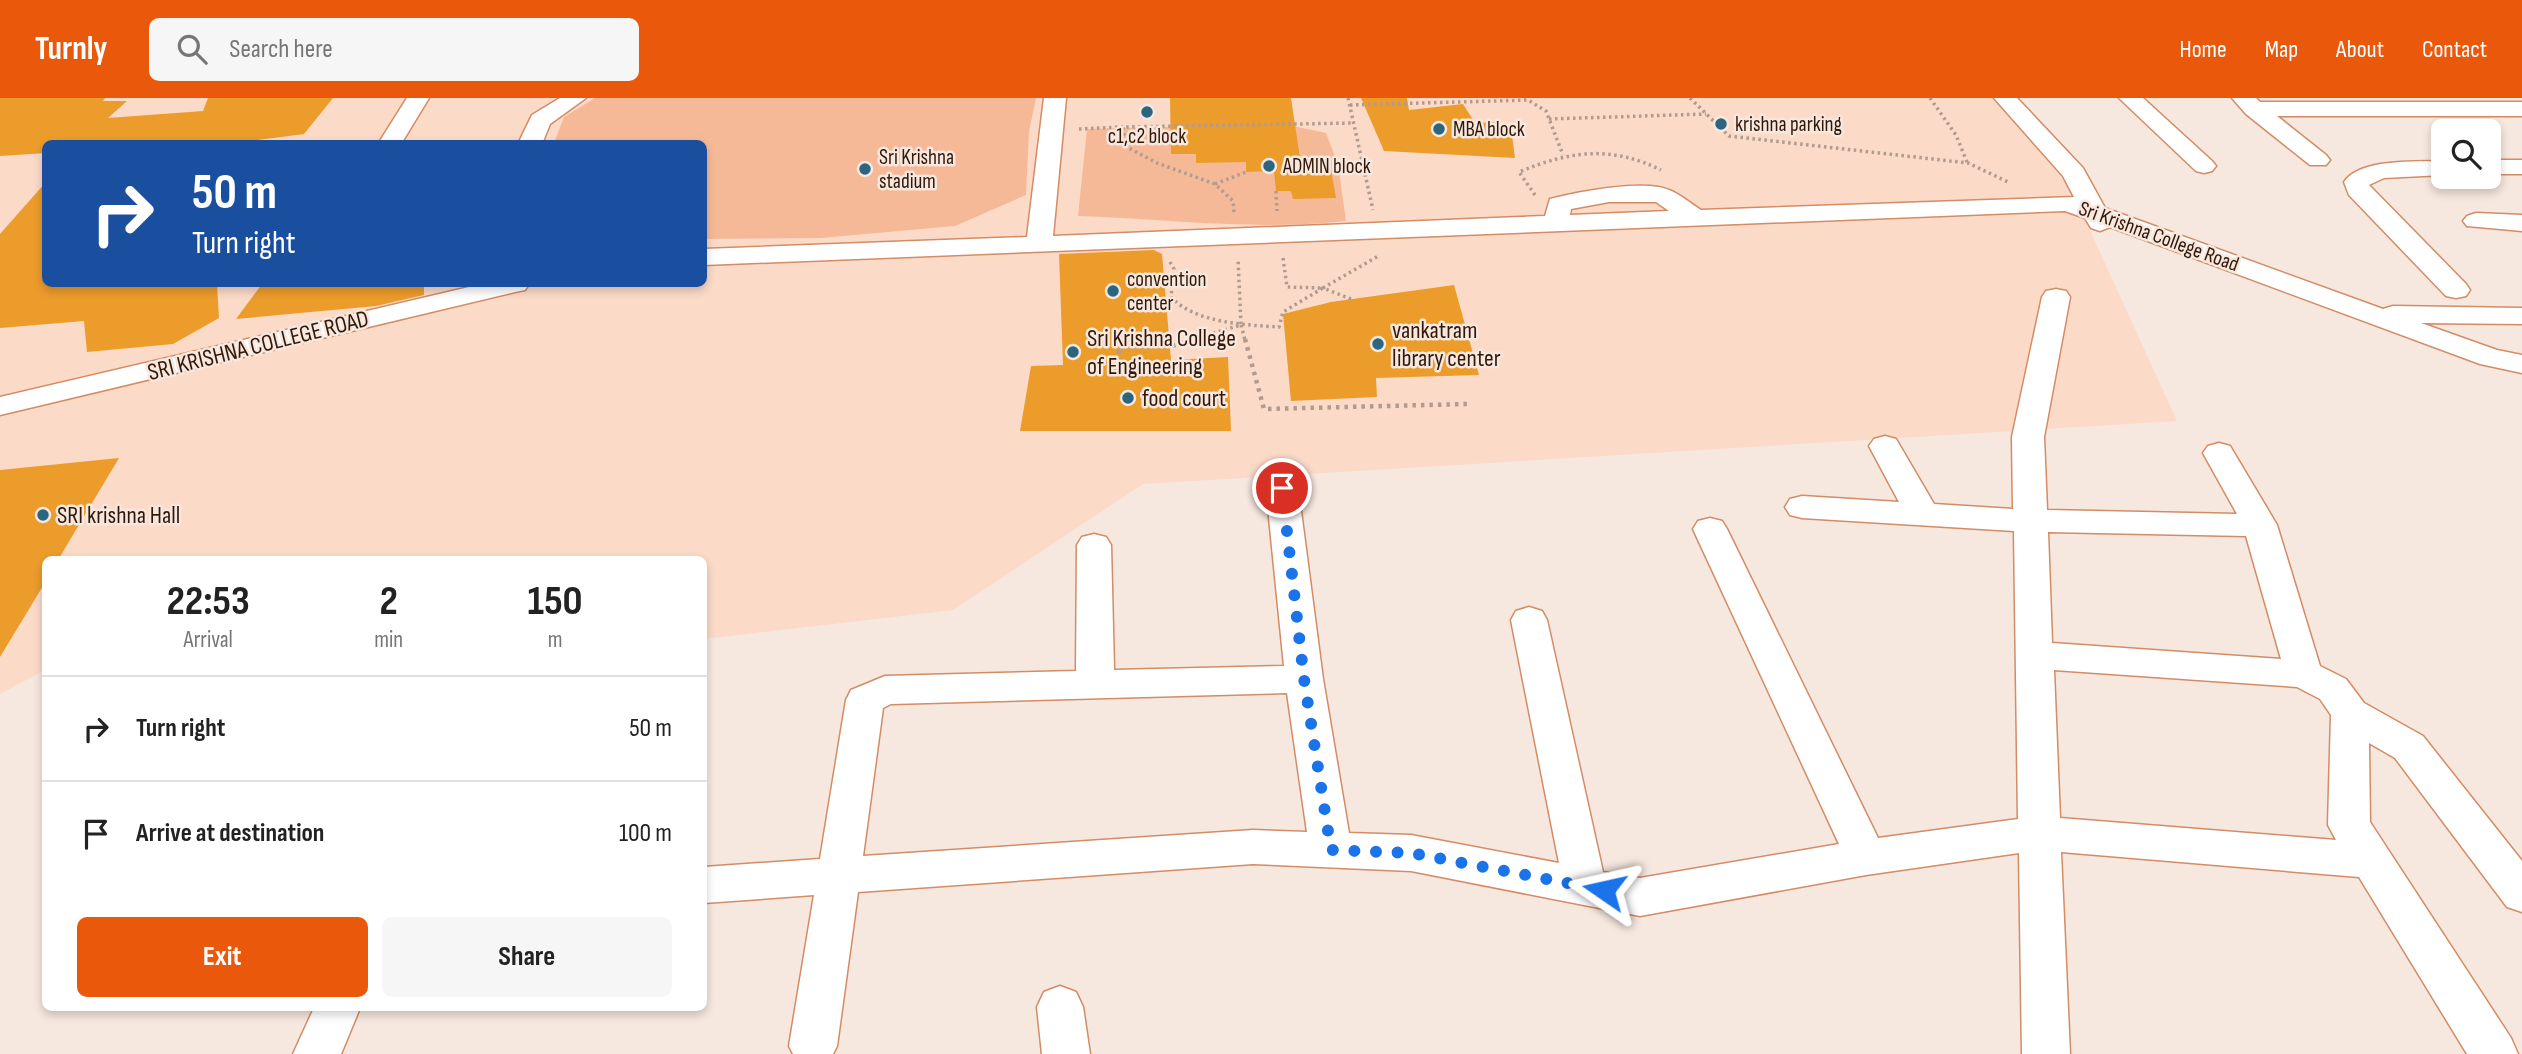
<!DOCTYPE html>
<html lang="en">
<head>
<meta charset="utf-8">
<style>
  :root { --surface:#fff; --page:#f6f6f6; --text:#222; --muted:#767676; --line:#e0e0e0; --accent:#ea580c }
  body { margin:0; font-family:"Sofia Sans Condensed",sans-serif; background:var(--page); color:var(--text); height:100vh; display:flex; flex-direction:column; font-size:26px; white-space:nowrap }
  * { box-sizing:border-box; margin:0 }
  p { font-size:23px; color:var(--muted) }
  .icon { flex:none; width:38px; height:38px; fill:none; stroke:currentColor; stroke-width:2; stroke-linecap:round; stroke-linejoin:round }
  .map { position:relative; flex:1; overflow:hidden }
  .drawer { position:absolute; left:42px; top:458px; width:665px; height:455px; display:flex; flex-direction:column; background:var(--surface); border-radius:10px; box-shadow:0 4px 10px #0003 }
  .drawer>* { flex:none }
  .hud { position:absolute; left:42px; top:42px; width:665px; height:147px; border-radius:10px; box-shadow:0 4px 10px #0003; background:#1a4fa0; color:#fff; overflow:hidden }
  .fabs { position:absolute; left:2431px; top:21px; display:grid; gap:14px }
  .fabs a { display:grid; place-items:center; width:70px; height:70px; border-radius:10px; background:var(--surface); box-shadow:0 4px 10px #0003; font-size:35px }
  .pin { position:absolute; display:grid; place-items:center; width:60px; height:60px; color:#fff; margin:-30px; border:4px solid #fff; border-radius:50%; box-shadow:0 2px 7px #0007 }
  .me { position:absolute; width:77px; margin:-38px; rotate:281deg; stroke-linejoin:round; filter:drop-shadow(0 0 5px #0008) }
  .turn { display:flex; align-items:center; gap:24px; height:147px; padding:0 35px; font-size:32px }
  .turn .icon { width:91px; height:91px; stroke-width:2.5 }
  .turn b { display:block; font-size:49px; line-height:60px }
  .eta { display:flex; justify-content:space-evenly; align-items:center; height:119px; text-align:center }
  .eta b { font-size:42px; font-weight:700; line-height:49px }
  .action { display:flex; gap:14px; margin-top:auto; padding:14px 35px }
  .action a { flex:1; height:80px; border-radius:10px; background:var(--accent); color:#fff; font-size:28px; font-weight:700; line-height:80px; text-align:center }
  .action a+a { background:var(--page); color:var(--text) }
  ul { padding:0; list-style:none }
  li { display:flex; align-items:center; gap:21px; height:105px; padding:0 35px; border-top:2px solid var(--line) }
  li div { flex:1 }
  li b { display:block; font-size:26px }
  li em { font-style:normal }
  header { display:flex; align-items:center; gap:42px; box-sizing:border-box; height:98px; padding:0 35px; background:var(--accent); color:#fff }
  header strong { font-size:33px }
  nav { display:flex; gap:38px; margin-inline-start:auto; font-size:24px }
  .search { width:490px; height:63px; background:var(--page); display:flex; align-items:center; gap:18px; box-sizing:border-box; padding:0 24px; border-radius:10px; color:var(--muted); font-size:26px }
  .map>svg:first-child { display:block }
  .built { fill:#fcdac8; fill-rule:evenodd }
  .green { fill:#f6b998 }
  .building { fill:#ec9c2b }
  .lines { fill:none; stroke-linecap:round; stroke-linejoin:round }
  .minor-casing { stroke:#d38c65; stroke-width:3 }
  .path-far1 { stroke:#af9b90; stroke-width:3.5; stroke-dasharray:2.5 3.5; stroke-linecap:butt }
  .path { stroke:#af9b90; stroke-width:4.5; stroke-dasharray:3.5 5; stroke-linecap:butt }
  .minor { fill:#fff; fill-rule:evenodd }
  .route { stroke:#1a73e8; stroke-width:12; stroke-dasharray:0 21.6 }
  .poi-dot { fill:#2b657e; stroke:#f6e7df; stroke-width:2.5 }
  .labels { text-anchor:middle; stroke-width:5; stroke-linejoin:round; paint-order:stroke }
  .far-poi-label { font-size:21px; fill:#331808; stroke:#f6e7df; text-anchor:start }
  .far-street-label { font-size:21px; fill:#331808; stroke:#f6e7df }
  .poi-label { font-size:24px; fill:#331808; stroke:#f6e7df; text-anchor:start }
  .street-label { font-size:24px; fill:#331808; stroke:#f6e7df }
</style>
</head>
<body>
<header>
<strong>Turnly</strong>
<div class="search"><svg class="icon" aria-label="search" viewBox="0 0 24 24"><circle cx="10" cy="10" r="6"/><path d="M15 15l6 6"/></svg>Search here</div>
<nav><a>Home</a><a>Map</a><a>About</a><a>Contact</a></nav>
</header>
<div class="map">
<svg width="2522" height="956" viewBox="0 0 2522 956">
  <rect width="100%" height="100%" fill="#f6e7df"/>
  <path class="built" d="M0 0H1997L2072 93 2177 323 1143 386 953 512 704 541V462H46L45 572 0 596ZM46 46H704V186H46Z"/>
  <g class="green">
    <polygon points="595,0 1036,0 1029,34 1026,97 955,128 821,140 704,141 704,46 554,45 564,19"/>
    <path d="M1284 26 1326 35 1338 66 1346 123C1256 133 1168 121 1078 118L1087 31Z"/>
  </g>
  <g class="building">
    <polygon points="0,0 105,0 103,3 127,3 108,20 203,13 208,0 333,0 304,36 228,46 46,46 46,55 0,58"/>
    <polygon points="1170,0 1291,0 1300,60 1329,60 1336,100 1293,101 1291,93 1276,93 1274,73 1246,74 1246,64 1196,65 1196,56 1171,56"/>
    <polygon points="1361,0 1407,0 1409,12 1463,6 1475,25 1495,24 1512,37 1515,60 1384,53"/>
    <polygon points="46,84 46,186 217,186 219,220 173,246 87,254 84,223 0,230 0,136"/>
    <polygon points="1154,152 1162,156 1171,262 1228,259 1231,333 1020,333 1031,268 1063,267 1059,156"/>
    <polygon points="262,186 424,186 424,197 376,208 236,221"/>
    <polygon points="1454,187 1479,277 1376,280 1377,299 1291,303 1283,216 1331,204"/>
    <polygon points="119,360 58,462 46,462 46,483 0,559 0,372"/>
  </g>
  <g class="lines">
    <defs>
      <g id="minor">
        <polygon points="407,0 429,0 401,46 378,46"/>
        <polygon points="560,0 586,0 550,26 542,46 518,46 532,17"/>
        <path d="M1044 0H1066L1053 138 1545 118 1550 101C1577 94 1644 81 1669 92 1680 96 1691 106 1701 112L2074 99 2063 78 1994 0H2017L2083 70 2105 110 2383 211 2393 208 2522 210V226L2421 225 2497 252 2522 257V275L2480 266 2110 129 2100 133 2091 130 2085 120 2065 113 704 167V151L1027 139ZM1609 104H1656L1669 113 1570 117 1571 111Z"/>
        <polygon points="2119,0 2143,0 2212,63 2216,68 2212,73 2204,75 2196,73"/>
        <polygon points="2232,0 2256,0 2260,4 2522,4 2522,18 2277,18 2326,57 2330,62 2326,67 2310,67 2246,16"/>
        <rect x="2488" y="62" width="34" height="14"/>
        <path d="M2443 63V77L2384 80 2369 87 2466 186 2470 192 2466 198 2456 200 2446 198 2349 97 2344 84C2360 60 2417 64 2443 63Z"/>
        <polygon points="2476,115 2522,117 2522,133 2467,128 2463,123 2467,118"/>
        <polygon points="482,186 529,186 525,192 515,194 0,317 0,299"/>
        <path d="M2056 191 2066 193 2070 199 2044 339 2047 412 2237 416 2203 355 2208 348 2219 345 2230 348 2277 427 2320 568 2346 581 2364 605 2423 638 2522 763V814L2507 809 2395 660 2369 645 2370 724 2511 940 2518 956H2467L2359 779 2061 754 2070 956H2022L2019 755 1866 777 1640 818 1411 773 1253 766 858 794 837 948 833 956H793L789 948 814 797 704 805V769L820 761 846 602 851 592 885 578 1076 573 1077 447 1082 439 1094 436 1106 439 1111 447 1114 572 1284 568 1266 390 1270 383 1282 380 1294 383 1298 390 1323 581 1349 735 1411 737 1559 765 1511 522 1516 513 1529 509 1542 513 1547 522 1603 774 1640 780 1839 746 1693 431 1698 423 1710 420 1722 423 1727 431 1878 740 2018 721 2014 433 1802 420 1790 417 1785 409 1790 401 1802 398 1899 404 1869 348 1874 341 1885 338 1896 341 1934 406 2013 411 2012 339 2042 199 2046 193ZM2048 434 2246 438 2281 561 2052 545ZM2054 572 2297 589 2320 601 2331 617 2328 727 2336 742 2060 720ZM1287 595 1307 734 1253 732 863 758 883 610 891 606Z"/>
        <polygon points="1060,888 1076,894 1083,909 1090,956 1042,956 1037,909 1044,894"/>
        <polygon points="314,910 360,910 341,956 293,956"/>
      </g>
    </defs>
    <use href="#minor" class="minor-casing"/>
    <g class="path-far1">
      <polyline points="1348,0 1373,112"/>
      <polyline points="1690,0 1729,38 1968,65 2008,84"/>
      <polyline points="1930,0 1956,37 1967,64"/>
      <polyline points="1350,7 1528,2 1546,13 1563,57"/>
      <polyline points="1549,21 1706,16"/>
      <polyline points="1079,31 1123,29"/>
      <polyline points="1215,86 1246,74"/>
      <polyline points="1276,93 1277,113"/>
      <path d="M1535 97 1519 74C1570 53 1610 47 1661 72"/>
      <polyline points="1234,114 1233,103 1215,86 1157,65 1125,48 1123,29 1354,25"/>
      <polyline points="1283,160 1287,189 1322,190"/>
      <path d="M1170 164 1174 171 1171 199C1195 225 1245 227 1279 229L1283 214 1323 190"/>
      <polyline points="1351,201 1323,190 1380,157"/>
      <polyline points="1241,227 1245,242"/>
      <polyline points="1190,242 1241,227 1238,161"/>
    </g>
    <g class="path">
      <polyline points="1245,241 1264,311 1467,306"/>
      <polyline points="1119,264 1119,249 1171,248 1195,241"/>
    </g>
    <use href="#minor" class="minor"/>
  </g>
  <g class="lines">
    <polyline class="route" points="1282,390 1304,581 1331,752 1411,755 1604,792"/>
  </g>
  <g class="poi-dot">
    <circle cx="1147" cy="14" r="7"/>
    <circle cx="1721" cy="26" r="7"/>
    <circle cx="1439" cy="31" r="7"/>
    <circle cx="1269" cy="68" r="7"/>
    <circle cx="865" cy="71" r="7"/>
    <circle cx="1113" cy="193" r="7"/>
    <circle cx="1378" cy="246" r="7"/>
    <circle cx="1073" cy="254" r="7"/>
    <circle cx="1128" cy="300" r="7"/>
    <circle cx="43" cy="417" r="7"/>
  </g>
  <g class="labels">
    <g class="far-poi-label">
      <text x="1735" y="33">krishna parking</text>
      <text x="1453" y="38">MBA block</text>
      <text x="1147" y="45" text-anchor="middle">c1,c2 block</text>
      <text x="879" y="66">Sri Krishna<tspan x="879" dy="24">stadium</tspan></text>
      <text x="1283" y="75">ADMIN block</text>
      <text x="1127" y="188">convention<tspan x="1127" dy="24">center</tspan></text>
    </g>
    <g class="far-street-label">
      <text transform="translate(2159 138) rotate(20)" y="7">Sri Krishna College Road</text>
    </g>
    <g class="poi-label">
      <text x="1392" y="240">vankatram<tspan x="1392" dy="28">library center</tspan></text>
      <text x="1087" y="248">Sri Krishna College<tspan x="1087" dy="28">of Engineering</tspan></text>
      <text x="1142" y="308">food court</text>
      <text x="57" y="425">SRI krishna Hall</text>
    </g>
    <g class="street-label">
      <text transform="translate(258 247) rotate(-14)" y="8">SRI KRISHNA COLLEGE ROAD</text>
    </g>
  </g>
</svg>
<div class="fabs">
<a><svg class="icon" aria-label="search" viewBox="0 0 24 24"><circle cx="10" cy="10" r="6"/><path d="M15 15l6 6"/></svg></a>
</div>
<div class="pin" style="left:1282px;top:390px;background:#d93025"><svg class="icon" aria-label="arrive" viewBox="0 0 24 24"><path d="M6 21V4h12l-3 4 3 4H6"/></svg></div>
<svg class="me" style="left:1604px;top:792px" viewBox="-20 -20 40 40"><path d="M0-17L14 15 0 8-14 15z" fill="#1a73e8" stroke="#fff" stroke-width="4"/></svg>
<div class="hud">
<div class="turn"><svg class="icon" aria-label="right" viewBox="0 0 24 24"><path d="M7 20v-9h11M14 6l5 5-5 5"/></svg><div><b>50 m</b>Turn right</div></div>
</div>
<section class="drawer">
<div class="eta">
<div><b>22:53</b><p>Arrival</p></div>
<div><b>2</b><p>min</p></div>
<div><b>150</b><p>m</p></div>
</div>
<ul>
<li><svg class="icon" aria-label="right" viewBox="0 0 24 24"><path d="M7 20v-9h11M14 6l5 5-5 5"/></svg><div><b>Turn right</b></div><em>50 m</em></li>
<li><svg class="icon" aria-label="arrive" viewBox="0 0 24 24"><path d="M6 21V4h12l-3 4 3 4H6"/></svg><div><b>Arrive at destination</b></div><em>100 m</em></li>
</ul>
<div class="action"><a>Exit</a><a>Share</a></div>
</section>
</div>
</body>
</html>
